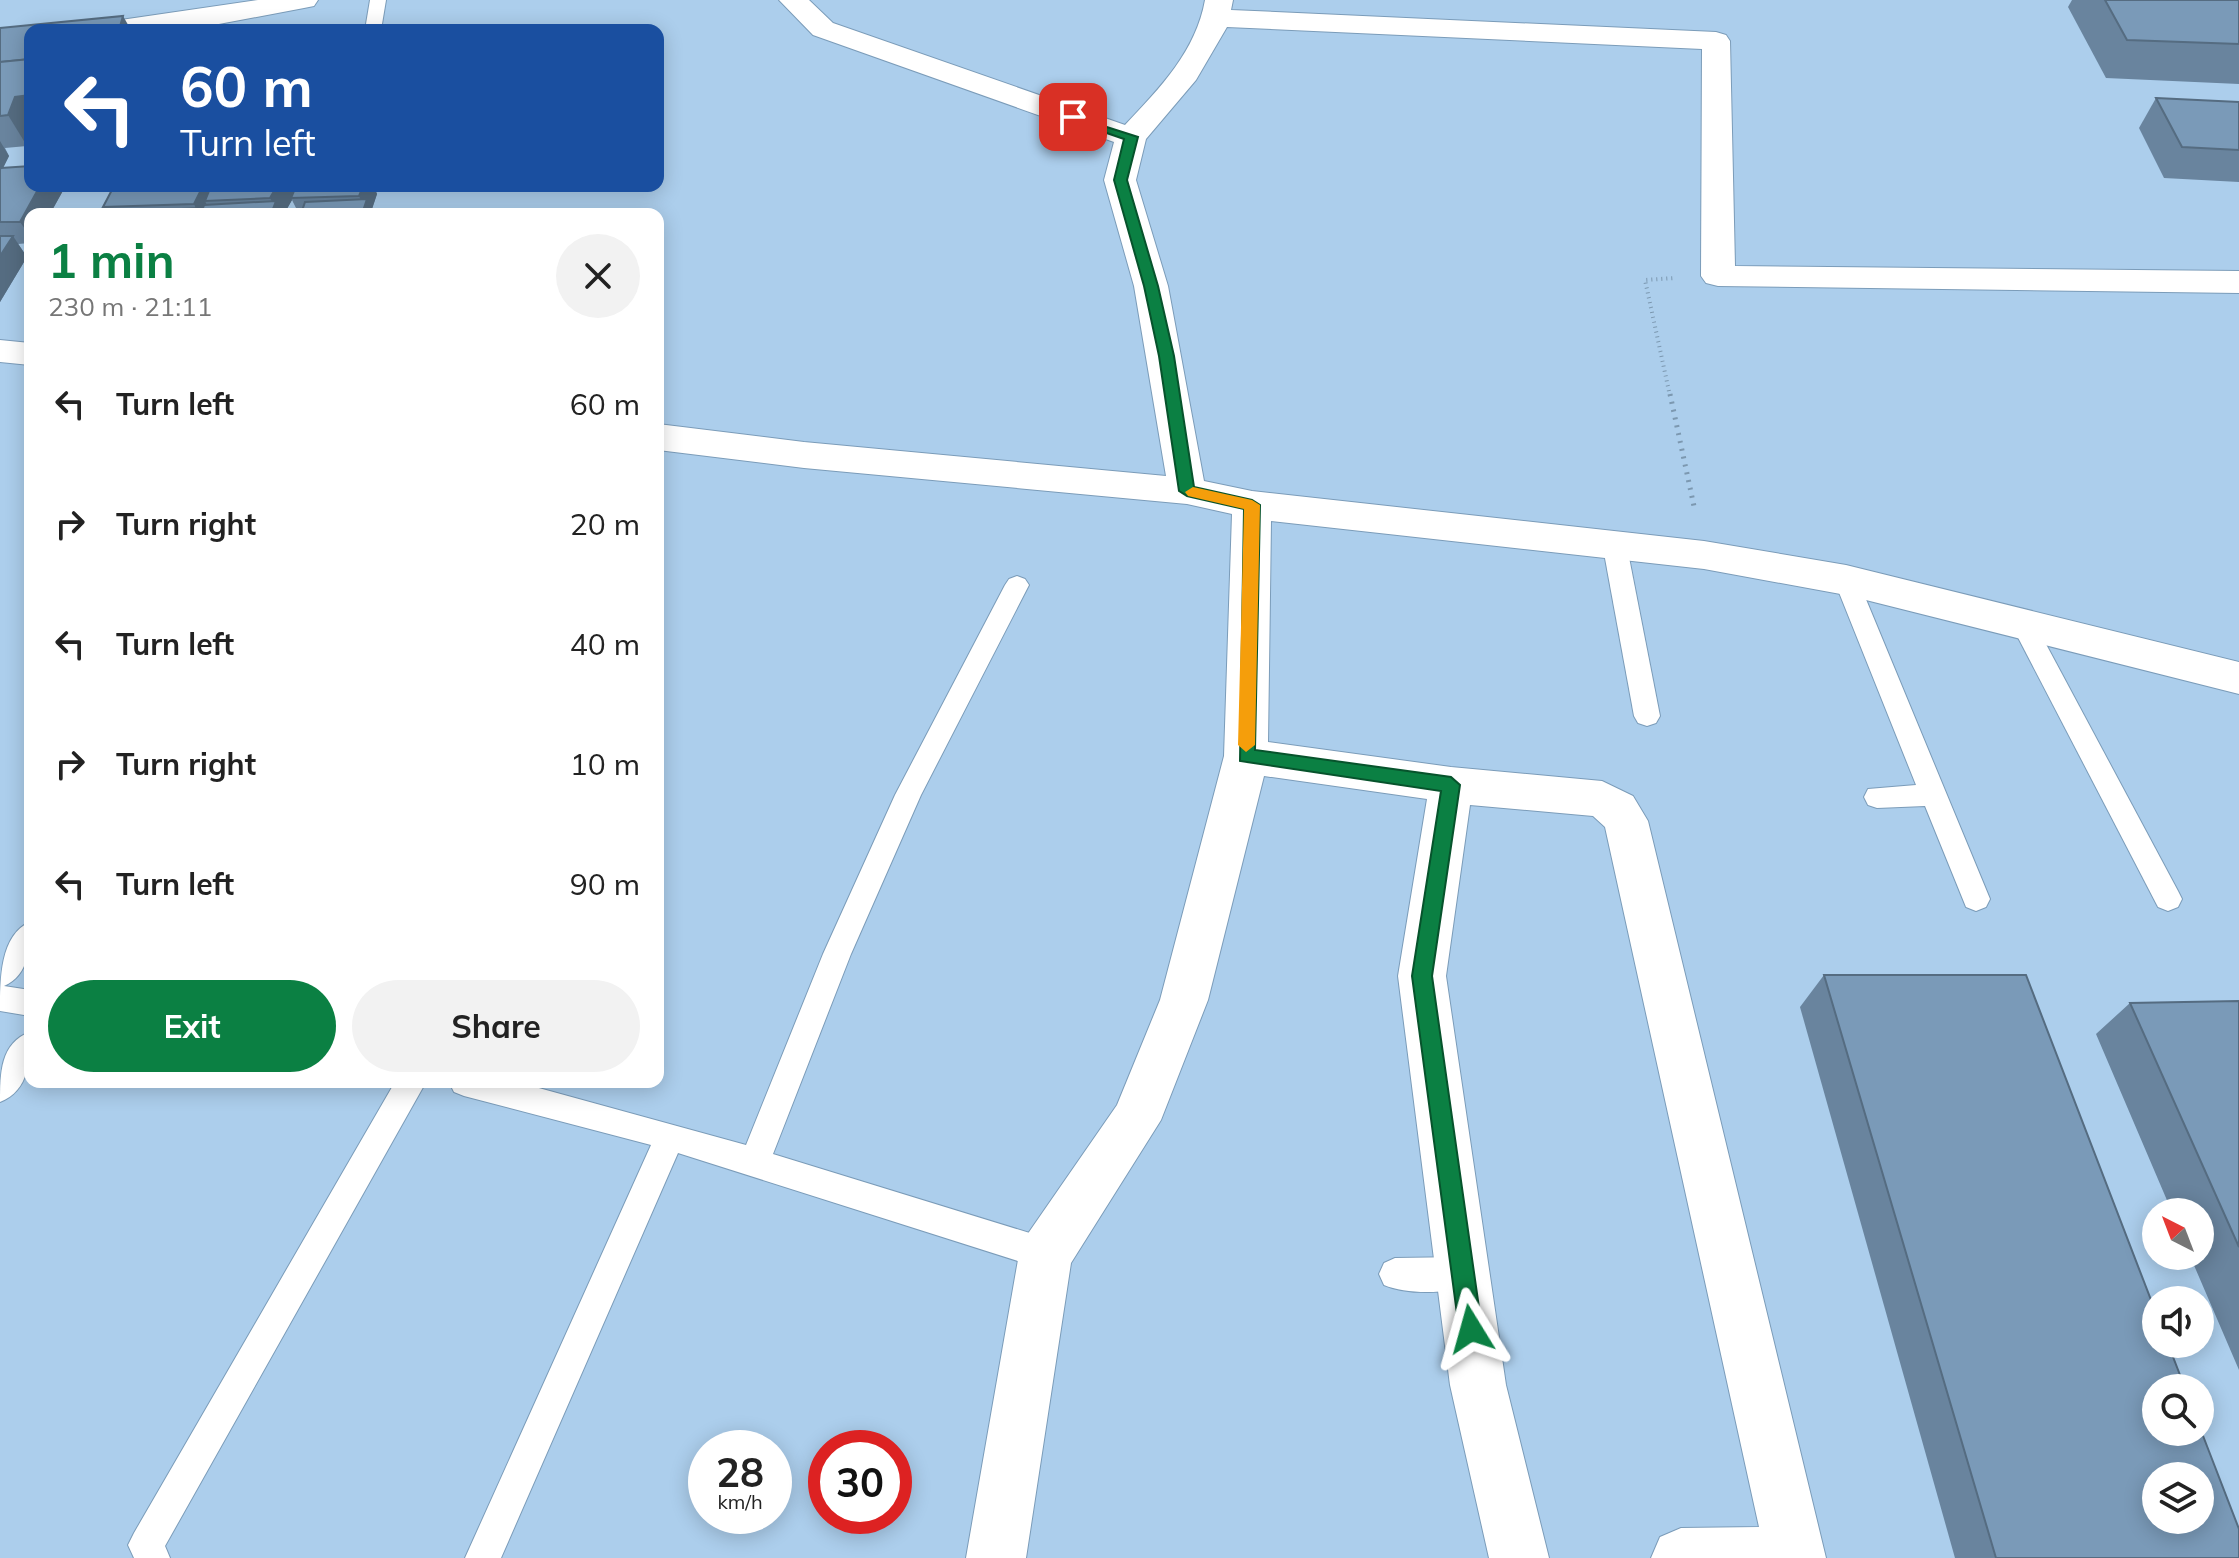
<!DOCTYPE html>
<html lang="en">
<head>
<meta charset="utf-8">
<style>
  :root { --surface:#fff; --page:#f2f2f2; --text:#222; --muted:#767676; --accent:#0b8043 }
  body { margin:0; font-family:Mulish,sans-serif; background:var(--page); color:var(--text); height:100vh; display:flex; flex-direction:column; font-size:30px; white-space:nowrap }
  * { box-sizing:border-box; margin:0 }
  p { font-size:26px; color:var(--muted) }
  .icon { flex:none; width:44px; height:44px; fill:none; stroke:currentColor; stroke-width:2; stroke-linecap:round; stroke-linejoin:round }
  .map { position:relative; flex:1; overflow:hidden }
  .panel { position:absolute; left:24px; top:208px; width:640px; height:880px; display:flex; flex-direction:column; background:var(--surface); border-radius:16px; box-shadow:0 4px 20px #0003 }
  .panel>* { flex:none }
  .banner { position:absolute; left:24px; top:24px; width:640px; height:168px; border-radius:16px; box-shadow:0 4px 20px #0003; background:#1a4fa0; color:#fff; overflow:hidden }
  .needle { width:52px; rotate:318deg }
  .controls { position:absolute; left:2142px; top:1198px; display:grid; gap:16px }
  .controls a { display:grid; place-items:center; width:72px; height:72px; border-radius:50%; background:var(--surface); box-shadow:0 4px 20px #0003; font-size:40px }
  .speed { position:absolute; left:688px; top:1430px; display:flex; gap:16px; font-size:40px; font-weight:700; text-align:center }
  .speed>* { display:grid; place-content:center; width:104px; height:104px; border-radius:50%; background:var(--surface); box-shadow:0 4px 20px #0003; line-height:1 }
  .speed small { font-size:20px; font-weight:400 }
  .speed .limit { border:12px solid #d22; background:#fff; color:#111 }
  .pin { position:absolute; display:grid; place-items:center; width:68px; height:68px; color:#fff; margin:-34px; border-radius:16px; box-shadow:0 4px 12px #0006 }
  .me { position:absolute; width:88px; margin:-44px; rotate:352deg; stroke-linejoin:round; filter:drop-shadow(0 0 6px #0008) }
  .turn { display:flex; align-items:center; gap:28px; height:168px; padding:0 24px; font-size:36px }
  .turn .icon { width:104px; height:104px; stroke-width:2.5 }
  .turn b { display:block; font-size:56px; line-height:68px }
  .round { display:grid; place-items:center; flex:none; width:84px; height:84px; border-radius:42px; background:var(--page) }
  .head { display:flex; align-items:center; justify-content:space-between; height:136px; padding:0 24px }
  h1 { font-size:48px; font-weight:700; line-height:60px; color:var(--accent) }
  .action { display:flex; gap:16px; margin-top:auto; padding:16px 24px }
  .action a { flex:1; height:92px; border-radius:48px; background:var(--accent); color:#fff; font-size:32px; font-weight:700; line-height:92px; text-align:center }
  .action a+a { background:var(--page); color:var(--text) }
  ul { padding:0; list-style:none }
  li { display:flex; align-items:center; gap:24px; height:120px; padding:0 24px }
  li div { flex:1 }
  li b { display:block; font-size:30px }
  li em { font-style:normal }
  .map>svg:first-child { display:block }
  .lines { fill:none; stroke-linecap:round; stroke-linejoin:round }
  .service-casing { stroke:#7b9cb9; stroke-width:2 }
  .minor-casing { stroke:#7b9cb9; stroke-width:2 }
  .path-far1 { stroke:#7c98b0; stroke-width:4; stroke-dasharray:1 4; stroke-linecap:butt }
  .path { stroke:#7c98b0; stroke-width:5; stroke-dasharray:2 6; stroke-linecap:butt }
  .service { fill:#fff; fill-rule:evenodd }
  .minor { fill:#fff; fill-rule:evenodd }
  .wall { fill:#69849e }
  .shaded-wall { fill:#556c81 }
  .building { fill:#7a9ab8; stroke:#556c81; stroke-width:2; fill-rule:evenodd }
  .route { fill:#0b8043; stroke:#07532c; stroke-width:2 }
  .slow { fill:#f59e0b }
</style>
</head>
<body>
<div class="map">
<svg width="2239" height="1558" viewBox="0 0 2239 1558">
  <rect width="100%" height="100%" fill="#acceec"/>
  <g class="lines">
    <defs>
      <g id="service">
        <polygon points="370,0 386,0 381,30 365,30"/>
        <polygon points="1614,534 1626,542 1660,716 1656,723 1647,726 1638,723 1634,716 1602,542"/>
        <polygon points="1846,571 1854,574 1858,580 1990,899 1986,907 1976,911 1966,907 1925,806 1877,808 1868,805 1864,797 1868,789 1916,785 1834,580 1838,574"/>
        <polygon points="1017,576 1025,579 1029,585 921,795 851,954 773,1154 1046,1238 1057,1243 1062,1254 1057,1265 1046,1270 678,1153 501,1558 465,1558 651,1145 464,1096 454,1092 449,1082 517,1082 746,1145 823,954 895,795 1005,585 1009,579"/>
        <polygon points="2023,615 2032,618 2178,891 2182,899 2178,907 2168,911 2158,907 2011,624 2014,618"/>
        <path d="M30 922C30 945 30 975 4 986L30 990V1016L0 1011C0 979 0 935 30 922Z"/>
        <path d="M30 1032C30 1059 30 1090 0 1102 0 1074 0 1043 30 1032Z"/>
        <polygon points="395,1082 426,1082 165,1546 170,1558 134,1558 128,1545 134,1533"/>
        <path d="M1463 1257 1474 1262 1479 1273 1474 1284C1451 1294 1407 1295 1384 1285L1379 1274 1384 1263 1395 1258Z"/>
      </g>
      <g id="minor">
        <polygon points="258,0 318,0 314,6 304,8 187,30 100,30 104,24 114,21"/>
        <path d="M779 0H809L833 23 1125 125C1160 88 1196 51 1205 0H1233L1231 10 1716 32 1726 35 1730 41 1735 266 2239 271V293L1718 286 1706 283 1701 276 1702 49 1227 27 1196 80 1146 139 1136 180 1168 286 1204 481 1252 491 1704 541 1846 565 2239 662V694L1846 595 1704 569 1271 521 1268 742 1451 767 1602 781 1633 796 1648 821 1826 1558H1651L1660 1537 1681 1528 1759 1527 1605 827 1593 816 1470 805 1446 976 1506 1385 1549 1558H1489L1450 1385 1398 976 1427 799 1264 776 1208 1000 1161 1120 1071 1263 1026 1558H966L1019 1254 1027 1235 1117 1105 1160 1000 1224 756 1232 514 1187 504 804 468 658 450V424L804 442 1166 476 1134 286 1104 180 1114 142 813 35Z"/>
        <polygon points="0,340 30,343 30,365 0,362"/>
      </g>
    </defs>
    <use href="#service" class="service-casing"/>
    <use href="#minor" class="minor-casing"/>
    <polyline class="path-far1" points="1670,396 1645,280 1675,278"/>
    <polyline class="path" points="1670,394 1695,511"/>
    <use href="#service" class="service"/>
    <use href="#minor" class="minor"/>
  </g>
  <g class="wall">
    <polygon points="2072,0 2239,0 2239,84 2106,78 2068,7"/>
    <polygon points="0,28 30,30 30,137 27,146 5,148 9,156 3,168 65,187 50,214 30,214 30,243 18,244 27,257 0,302"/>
    <polygon points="2156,98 2239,102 2239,182 2164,178 2139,128"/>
    <polygon points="114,186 387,186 385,191 376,192 377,194 372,209 374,214 299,214 292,200 284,214 107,214 103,207"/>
    <polygon points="1824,975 2239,1558 1955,1558 1800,1007"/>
    <polygon points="2239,1001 2239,1370 2190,1256 2200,1256 2200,1212 2172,1212 2096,1034 2130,1003"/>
  </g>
  <g class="shaded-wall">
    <polygon points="123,16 131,30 119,30"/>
    <polygon points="30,95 30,137 27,146 8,115 15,97"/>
    <polygon points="0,141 9,156 0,174"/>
    <polygon points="40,186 65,187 50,214 30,214 30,236 20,222"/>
    <polygon points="203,186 225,186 205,201 211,214 198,214 194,204"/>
    <polygon points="277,186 290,186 295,196 291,198 292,200 284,214 271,214 274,206 270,198"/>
    <polygon points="363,186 374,186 377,194 372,209 374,214 362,214 364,207 359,196"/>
    <polygon points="13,236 27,257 0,302 0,256"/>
  </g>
  <g class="building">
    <polygon points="2105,0 2239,0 2239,44 2127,40"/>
    <polygon points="123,16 119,30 30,30 30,59 0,62 0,28"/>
    <polygon points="30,59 30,95 15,97 8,115 0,116 0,62"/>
    <polygon points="2156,98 2239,102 2239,150 2182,147"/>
    <polygon points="30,166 30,186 40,186 20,222 0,222 0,169 1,168"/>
    <polygon points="114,186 203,186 194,204 103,207"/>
    <polygon points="211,186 277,186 270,198 205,201"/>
    <polygon points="296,186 363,186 359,196 291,198"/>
    <polygon points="367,199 362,214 301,214 305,202"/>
    <polygon points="276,201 271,214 201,214 204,205"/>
    <polygon points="201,208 198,214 139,214 141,211"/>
    <polygon points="0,236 13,236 0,256"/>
    <path d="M1824 975H2026L2156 1313V1344H2168L2185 1388H2156V1432H2200V1428L2239 1529V1558H1996ZM2156 1476H2200V1520H2156Z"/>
    <polygon points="2239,1001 2239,1247 2130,1003"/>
  </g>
  <polygon class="route" points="1069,115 1138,137 1127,180 1158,286 1174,356 1194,487 1252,500 1260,505 1255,750 1451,777 1460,785 1432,976 1482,1329 1479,1337 1471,1340 1463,1337 1459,1329 1412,976 1441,791 1240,761 1244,509 1187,496 1179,491 1159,356 1144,286 1114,180 1124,139 1069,120"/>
  <polygon class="slow" points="1193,487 1252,500 1260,505 1255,745 1246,752 1238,745 1244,509 1188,496 1185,492"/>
</svg>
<div class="controls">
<a><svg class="needle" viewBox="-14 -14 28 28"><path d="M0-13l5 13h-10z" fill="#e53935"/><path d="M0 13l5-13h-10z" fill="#767676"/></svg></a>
<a><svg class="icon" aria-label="sound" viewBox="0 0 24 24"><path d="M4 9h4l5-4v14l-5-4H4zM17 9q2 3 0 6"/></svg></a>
<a><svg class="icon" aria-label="search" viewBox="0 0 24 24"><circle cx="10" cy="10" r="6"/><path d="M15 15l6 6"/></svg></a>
<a><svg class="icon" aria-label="layers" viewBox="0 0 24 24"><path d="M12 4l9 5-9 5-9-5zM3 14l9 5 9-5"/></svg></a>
</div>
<div class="speed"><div>28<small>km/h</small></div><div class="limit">30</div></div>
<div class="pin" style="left:1073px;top:117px;background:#d93025"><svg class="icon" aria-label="arrive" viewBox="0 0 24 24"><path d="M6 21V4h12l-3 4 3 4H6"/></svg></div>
<svg class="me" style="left:1471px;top:1329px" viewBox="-20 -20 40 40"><path d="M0-17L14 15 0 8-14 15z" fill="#0b8043" stroke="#fff" stroke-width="4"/></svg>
<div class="banner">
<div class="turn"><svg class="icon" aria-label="left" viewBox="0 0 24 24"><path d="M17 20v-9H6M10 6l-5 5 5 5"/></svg><div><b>60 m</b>Turn left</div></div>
</div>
<section class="panel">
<div class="head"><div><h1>1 min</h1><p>230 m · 21:11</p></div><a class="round"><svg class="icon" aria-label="close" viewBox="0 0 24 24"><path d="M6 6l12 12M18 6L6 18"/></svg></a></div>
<ul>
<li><svg class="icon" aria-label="left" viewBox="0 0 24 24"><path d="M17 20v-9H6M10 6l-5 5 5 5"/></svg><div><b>Turn left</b></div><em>60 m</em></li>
<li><svg class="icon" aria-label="right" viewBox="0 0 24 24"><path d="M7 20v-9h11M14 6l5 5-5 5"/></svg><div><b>Turn right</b></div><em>20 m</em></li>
<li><svg class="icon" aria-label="left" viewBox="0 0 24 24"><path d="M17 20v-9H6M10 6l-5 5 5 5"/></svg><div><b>Turn left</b></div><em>40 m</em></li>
<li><svg class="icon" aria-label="right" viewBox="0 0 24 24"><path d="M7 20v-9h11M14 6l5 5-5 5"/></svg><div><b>Turn right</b></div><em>10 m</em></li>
<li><svg class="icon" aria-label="left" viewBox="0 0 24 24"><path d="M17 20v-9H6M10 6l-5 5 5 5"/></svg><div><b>Turn left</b></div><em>90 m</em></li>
</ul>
<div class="action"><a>Exit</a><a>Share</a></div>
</section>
</div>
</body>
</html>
